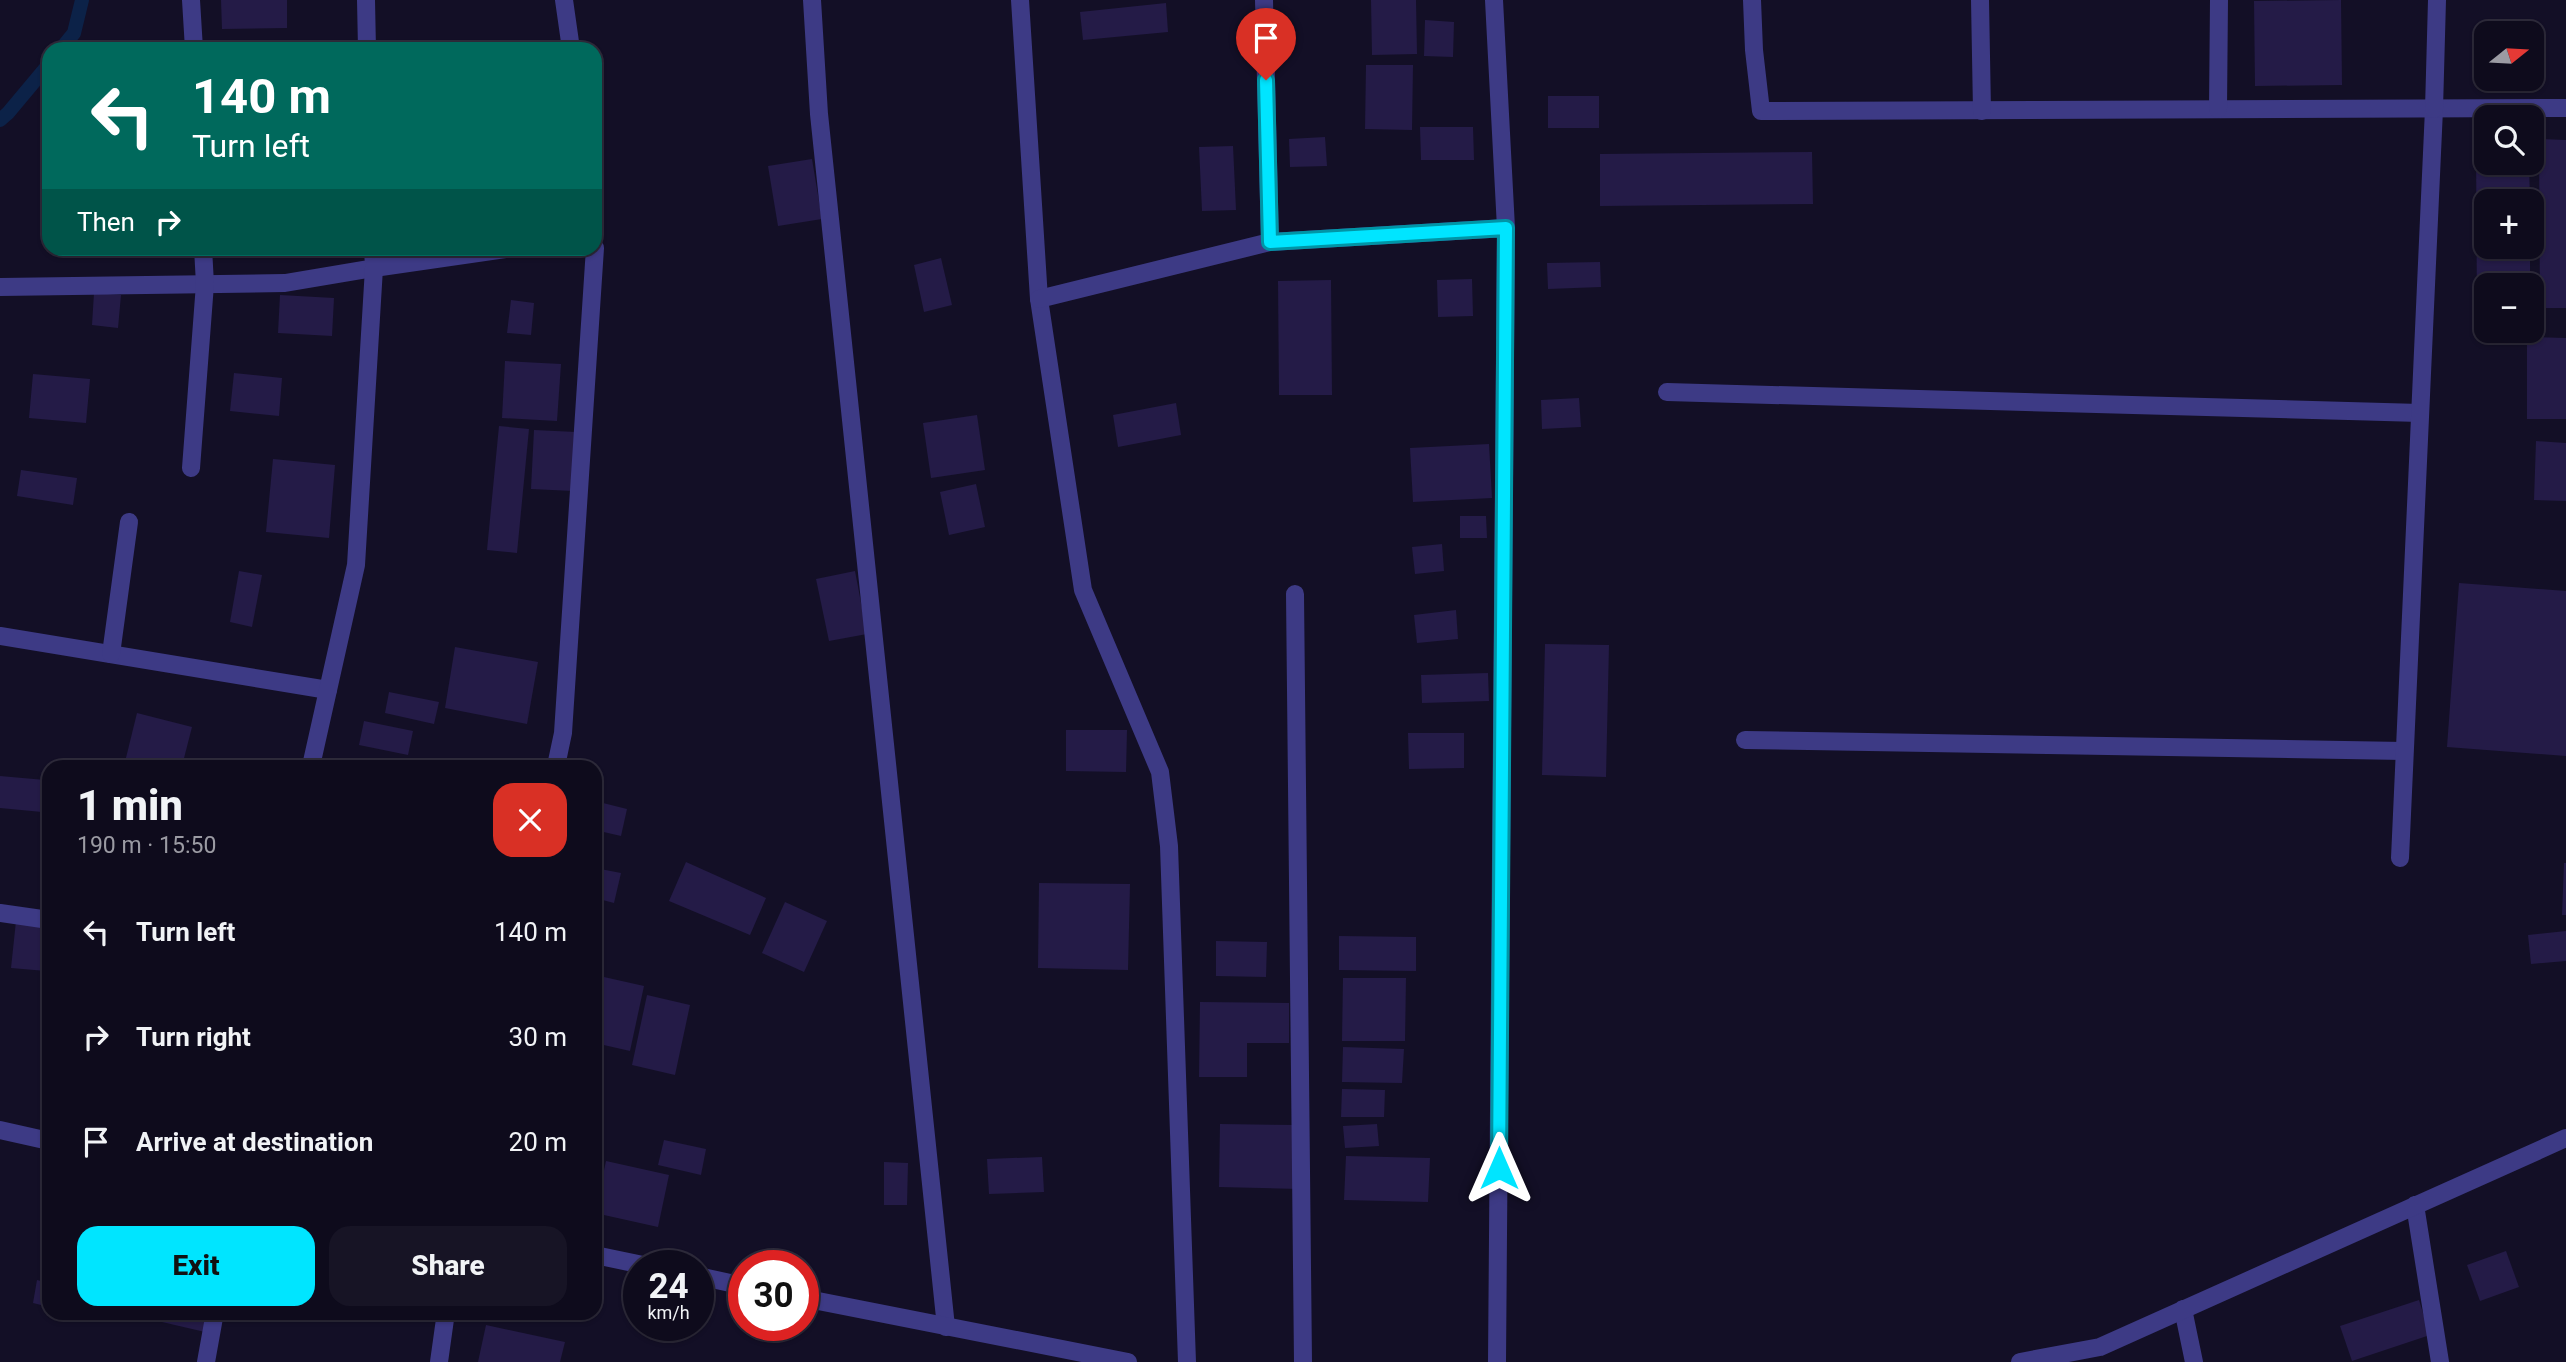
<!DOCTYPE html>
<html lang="en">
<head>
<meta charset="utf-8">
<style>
  :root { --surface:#0e0b1c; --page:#171425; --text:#f1f3f6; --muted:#9b9ba3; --line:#2e2b3b; --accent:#00e5ff }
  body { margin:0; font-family:Roboto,sans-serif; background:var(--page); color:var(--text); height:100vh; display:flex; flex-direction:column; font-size:26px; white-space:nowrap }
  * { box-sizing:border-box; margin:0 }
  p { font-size:23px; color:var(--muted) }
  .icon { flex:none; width:38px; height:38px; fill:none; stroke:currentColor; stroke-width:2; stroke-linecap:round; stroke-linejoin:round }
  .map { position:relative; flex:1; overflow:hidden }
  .drawer { position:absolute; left:42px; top:760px; width:560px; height:560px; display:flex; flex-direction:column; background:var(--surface); border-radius:21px; box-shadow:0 2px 5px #0004,0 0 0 2px var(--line) }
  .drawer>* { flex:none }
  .guide { position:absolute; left:42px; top:42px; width:560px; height:214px; border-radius:21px; box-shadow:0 2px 5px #0004,0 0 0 2px var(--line); background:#00695c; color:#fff; overflow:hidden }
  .needle { width:46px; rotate:72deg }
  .buttons { position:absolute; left:2474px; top:21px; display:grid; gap:14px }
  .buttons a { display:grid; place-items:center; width:70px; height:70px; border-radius:14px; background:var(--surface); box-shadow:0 2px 5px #0004,0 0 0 2px var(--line); font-size:35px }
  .speed { position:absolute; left:623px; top:1250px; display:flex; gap:14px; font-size:35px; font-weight:700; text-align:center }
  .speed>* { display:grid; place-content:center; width:91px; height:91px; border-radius:50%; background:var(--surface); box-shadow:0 2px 5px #0004,0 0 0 2px var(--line); line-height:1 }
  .speed small { font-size:18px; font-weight:400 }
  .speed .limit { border:10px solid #d22; background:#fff; color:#111 }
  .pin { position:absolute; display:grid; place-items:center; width:60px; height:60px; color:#fff; margin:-72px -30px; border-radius:50% 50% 50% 0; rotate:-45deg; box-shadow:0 0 7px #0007 }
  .pin .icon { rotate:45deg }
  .me { position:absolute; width:77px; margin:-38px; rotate:0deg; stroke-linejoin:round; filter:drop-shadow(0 0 5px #0008) }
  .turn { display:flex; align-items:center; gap:24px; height:147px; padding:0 35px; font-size:32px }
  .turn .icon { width:91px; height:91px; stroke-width:2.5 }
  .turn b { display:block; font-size:49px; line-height:60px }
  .then { display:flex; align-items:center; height:66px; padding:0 35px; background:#0003; gap:14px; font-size:26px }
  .round { display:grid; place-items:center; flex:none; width:74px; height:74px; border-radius:21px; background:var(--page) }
  .headline { display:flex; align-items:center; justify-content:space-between; height:119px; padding:0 35px }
  h1 { font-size:42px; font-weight:800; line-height:52px }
  .action { display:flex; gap:14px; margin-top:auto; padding:14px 35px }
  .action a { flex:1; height:80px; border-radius:21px; background:var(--accent); color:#111; font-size:28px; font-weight:800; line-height:80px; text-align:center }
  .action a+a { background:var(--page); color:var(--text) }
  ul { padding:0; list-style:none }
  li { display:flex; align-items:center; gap:21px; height:105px; padding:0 35px }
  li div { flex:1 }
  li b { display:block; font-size:26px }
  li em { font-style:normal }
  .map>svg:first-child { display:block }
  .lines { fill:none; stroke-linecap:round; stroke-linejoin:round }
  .stream { stroke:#0c2248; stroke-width:14 }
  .building { fill:#241b47 }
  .service { stroke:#3d3a85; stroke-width:18 }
  .minor { stroke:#3d3a85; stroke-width:18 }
  .route-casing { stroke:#0095a6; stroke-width:18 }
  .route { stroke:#00e5ff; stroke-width:12 }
</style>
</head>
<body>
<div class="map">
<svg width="2566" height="1362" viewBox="0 0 2566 1362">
  <rect width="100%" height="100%" fill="#130f26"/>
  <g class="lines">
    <g class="stream">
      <polyline points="61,49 74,33 82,0"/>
      <polyline points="0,120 8,113 49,64"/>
    </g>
  </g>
  <g class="building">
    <polygon points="221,0 287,0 287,28 222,29"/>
    <polygon points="1371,0 1416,0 1417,54 1372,55"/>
    <polygon points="2341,0 2342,85 2255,86 2254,1"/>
    <polygon points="1166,3 1168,32 1083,40 1080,12"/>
    <polygon points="1425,20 1454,22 1453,57 1424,56"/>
    <polygon points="1366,65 1413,65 1412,130 1365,129"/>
    <rect x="1548" y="96" width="51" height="32"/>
    <polygon points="1420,127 1473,127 1474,160 1421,160"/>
    <polygon points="1325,137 1327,166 1290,167 1289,139"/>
    <polygon points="2539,139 2566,140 2566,308 2540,308"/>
    <polygon points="2476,142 2487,142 2487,163 2529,163 2530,201 2487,201 2487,247 2530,247 2530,285 2487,285 2487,318 2477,318"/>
    <polygon points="1233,146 1236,210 1202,211 1199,147"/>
    <polygon points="1812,152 1813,204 1600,206 1600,154"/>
    <polygon points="812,159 822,219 778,226 768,166"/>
    <polygon points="941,258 952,305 924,312 914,265"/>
    <polygon points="1600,262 1601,287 1548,289 1547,263"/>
    <polygon points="1472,279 1473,316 1438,317 1437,280"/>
    <polygon points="1331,280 1332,395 1279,395 1278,281"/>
    <polygon points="94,293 121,295 118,328 92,325"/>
    <polygon points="280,295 334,298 332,336 278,333"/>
    <polygon points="511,300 534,303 531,335 507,333"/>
    <polygon points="2527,337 2566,338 2566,419 2527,419"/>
    <polygon points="505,361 561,364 557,421 502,418"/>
    <polygon points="234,373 282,378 279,416 230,411"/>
    <polygon points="33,374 90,379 86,423 29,418"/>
    <polygon points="1579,398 1581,427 1542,429 1541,400"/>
    <polygon points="1176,403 1181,435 1118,447 1113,415"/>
    <polygon points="977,415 985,470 931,478 923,423"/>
    <polygon points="499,426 529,429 517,553 487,550"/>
    <polygon points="534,430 576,432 573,491 531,489"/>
    <polygon points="2536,441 2566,443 2566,501 2534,500"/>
    <polygon points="1489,444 1492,498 1413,502 1410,448"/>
    <polygon points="273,459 335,465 329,538 266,532"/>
    <polygon points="21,470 77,478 73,505 17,496"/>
    <polygon points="976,484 985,527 949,535 940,492"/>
    <polygon points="1460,516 1486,516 1487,538 1460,538"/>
    <polygon points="1442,544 1444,571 1415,574 1412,547"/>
    <polygon points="239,571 262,575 252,627 230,622"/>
    <polygon points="855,571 867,634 829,641 816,579"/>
    <polygon points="2459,583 2566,591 2566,756 2447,747"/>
    <polygon points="1456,610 1458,639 1417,643 1414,615"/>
    <polygon points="1545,644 1609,645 1606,777 1542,775"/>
    <polygon points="455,647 538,662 527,724 445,708"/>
    <polygon points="1488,673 1489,701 1422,703 1421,675"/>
    <polygon points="389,692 439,702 434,724 385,713"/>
    <polygon points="137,713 192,727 182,766 124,766"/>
    <polygon points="364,721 413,731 408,755 359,745"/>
    <polygon points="1066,730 1127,730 1126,772 1066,771"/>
    <polygon points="1408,733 1464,733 1464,768 1409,769"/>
    <polygon points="0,776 45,780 42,812 0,808"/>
    <polygon points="595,801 627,809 621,836 595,830"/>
    <polygon points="686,862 766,898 750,935 669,901"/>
    <polygon points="2564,863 2566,863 2566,915 2562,915"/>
    <polygon points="595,868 621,873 614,903 595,898"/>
    <polygon points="1039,883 1130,884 1128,970 1038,968"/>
    <polygon points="785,902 827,921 804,972 762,953"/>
    <polygon points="16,921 49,925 46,971 11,968"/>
    <polygon points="2566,931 2566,961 2531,964 2528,935"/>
    <polygon points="1339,936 1416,937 1416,971 1339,970"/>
    <polygon points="1216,941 1267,942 1266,977 1216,976"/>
    <polygon points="595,975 644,986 630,1051 595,1043"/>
    <polygon points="1343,978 1406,978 1405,1041 1342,1041"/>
    <polygon points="647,995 690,1005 675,1075 632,1065"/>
    <polygon points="1200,1002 1289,1003 1289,1043 1247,1043 1247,1077 1199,1077"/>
    <polygon points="1343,1047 1404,1049 1402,1083 1342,1082"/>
    <polygon points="1342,1089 1385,1090 1384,1117 1341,1117"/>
    <polygon points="1220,1124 1300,1125 1299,1189 1219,1187"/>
    <polygon points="1377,1124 1379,1146 1345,1148 1343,1126"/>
    <polygon points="664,1140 706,1149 701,1175 658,1165"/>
    <polygon points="1346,1156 1430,1158 1428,1202 1344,1200"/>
    <polygon points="1042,1157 1044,1192 989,1194 987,1159"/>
    <polygon points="606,1161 669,1175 658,1227 595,1213"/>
    <polygon points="884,1162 908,1163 907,1205 884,1205"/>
    <polygon points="2506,1251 2519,1287 2480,1301 2467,1265"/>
    <polygon points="37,1280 49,1283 49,1307 33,1303"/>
    <polygon points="2419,1300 2430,1335 2352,1361 2340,1326"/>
    <polygon points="80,1312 119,1312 117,1322"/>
    <polygon points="164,1312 209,1312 205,1332 162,1322"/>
    <polygon points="486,1325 565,1342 560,1362 478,1362"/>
  </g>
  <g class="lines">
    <g class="service">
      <polyline points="1667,392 2420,413"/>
      <polyline points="1745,740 2404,751"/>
      <polyline points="2400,858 2434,109"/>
    </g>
    <g class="minor">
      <polyline points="191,0 194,49"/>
      <polyline points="366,0 367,49"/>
      <polyline points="564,0 571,49"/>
      <polyline points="812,0 819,114 946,1327"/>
      <polyline points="1020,0 1039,299 1083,590 1160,772 1169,846 1187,1362"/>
      <polyline points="1264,0 1270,242 1506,228"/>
      <polyline points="1494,0 1506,228 1497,1362"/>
      <polyline points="1752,0 1754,50 1761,111 2566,108"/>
      <polyline points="1980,0 1982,111"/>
      <polyline points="2218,109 2219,0"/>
      <polyline points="2434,109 2437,0"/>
      <polyline points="0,287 285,283 374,268 373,248"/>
      <polyline points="1039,299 1270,242"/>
      <polyline points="191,468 205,284 203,248"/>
      <polyline points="1295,594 1303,1362"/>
      <polyline points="0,636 328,690"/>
      <polyline points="111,654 129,522"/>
      <polyline points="311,766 356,565 374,268 513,248"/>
      <polyline points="556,766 563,733 595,248"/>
      <polyline points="0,913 49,920"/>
      <polyline points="0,1130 49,1141"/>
      <polyline points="2415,1205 2440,1362"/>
      <polyline points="595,1255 643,1265"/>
      <polyline points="698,1276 744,1286"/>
      <polyline points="803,1298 1128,1362"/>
      <polyline points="2183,1309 2194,1362"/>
      <polyline points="206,1362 215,1312"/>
      <polyline points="439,1362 446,1312"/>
      <polyline points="2020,1362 2100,1347 2566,1138"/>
    </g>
  </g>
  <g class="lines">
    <defs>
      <polyline id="route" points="1266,80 1270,242 1506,228 1499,1168"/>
    </defs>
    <use href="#route" class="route-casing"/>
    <use href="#route" class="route"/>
  </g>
</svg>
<div class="buttons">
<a><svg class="needle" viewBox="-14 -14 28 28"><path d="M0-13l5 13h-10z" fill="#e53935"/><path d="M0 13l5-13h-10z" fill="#9b9ba3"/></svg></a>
<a><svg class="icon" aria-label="search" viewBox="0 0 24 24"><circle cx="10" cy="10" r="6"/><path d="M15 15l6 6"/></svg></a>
<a>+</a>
<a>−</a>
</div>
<div class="speed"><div>24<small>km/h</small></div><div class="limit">30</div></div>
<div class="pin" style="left:1266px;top:80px;background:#d93025"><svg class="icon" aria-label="arrive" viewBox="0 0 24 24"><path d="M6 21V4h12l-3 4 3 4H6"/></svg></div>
<svg class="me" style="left:1499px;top:1168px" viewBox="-20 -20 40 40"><path d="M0-17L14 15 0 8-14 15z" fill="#00e5ff" stroke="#fff" stroke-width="4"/></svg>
<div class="guide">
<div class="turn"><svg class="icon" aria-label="left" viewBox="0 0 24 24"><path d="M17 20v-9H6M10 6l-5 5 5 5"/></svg><div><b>140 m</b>Turn left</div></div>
<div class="then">Then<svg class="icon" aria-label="right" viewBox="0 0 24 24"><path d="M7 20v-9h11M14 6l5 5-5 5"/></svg></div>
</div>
<section class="drawer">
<div class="headline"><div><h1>1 min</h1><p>190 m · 15:50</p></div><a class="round" style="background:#d93025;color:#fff"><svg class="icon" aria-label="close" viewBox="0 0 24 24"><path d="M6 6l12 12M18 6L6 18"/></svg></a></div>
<ul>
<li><svg class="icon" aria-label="left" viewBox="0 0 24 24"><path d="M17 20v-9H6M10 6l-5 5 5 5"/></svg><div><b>Turn left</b></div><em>140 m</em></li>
<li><svg class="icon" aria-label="right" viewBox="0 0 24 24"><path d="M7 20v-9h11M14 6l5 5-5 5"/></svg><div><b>Turn right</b></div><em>30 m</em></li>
<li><svg class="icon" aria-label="arrive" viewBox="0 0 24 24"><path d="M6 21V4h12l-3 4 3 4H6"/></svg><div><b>Arrive at destination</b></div><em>20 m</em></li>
</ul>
<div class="action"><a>Exit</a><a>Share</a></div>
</section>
</div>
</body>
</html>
